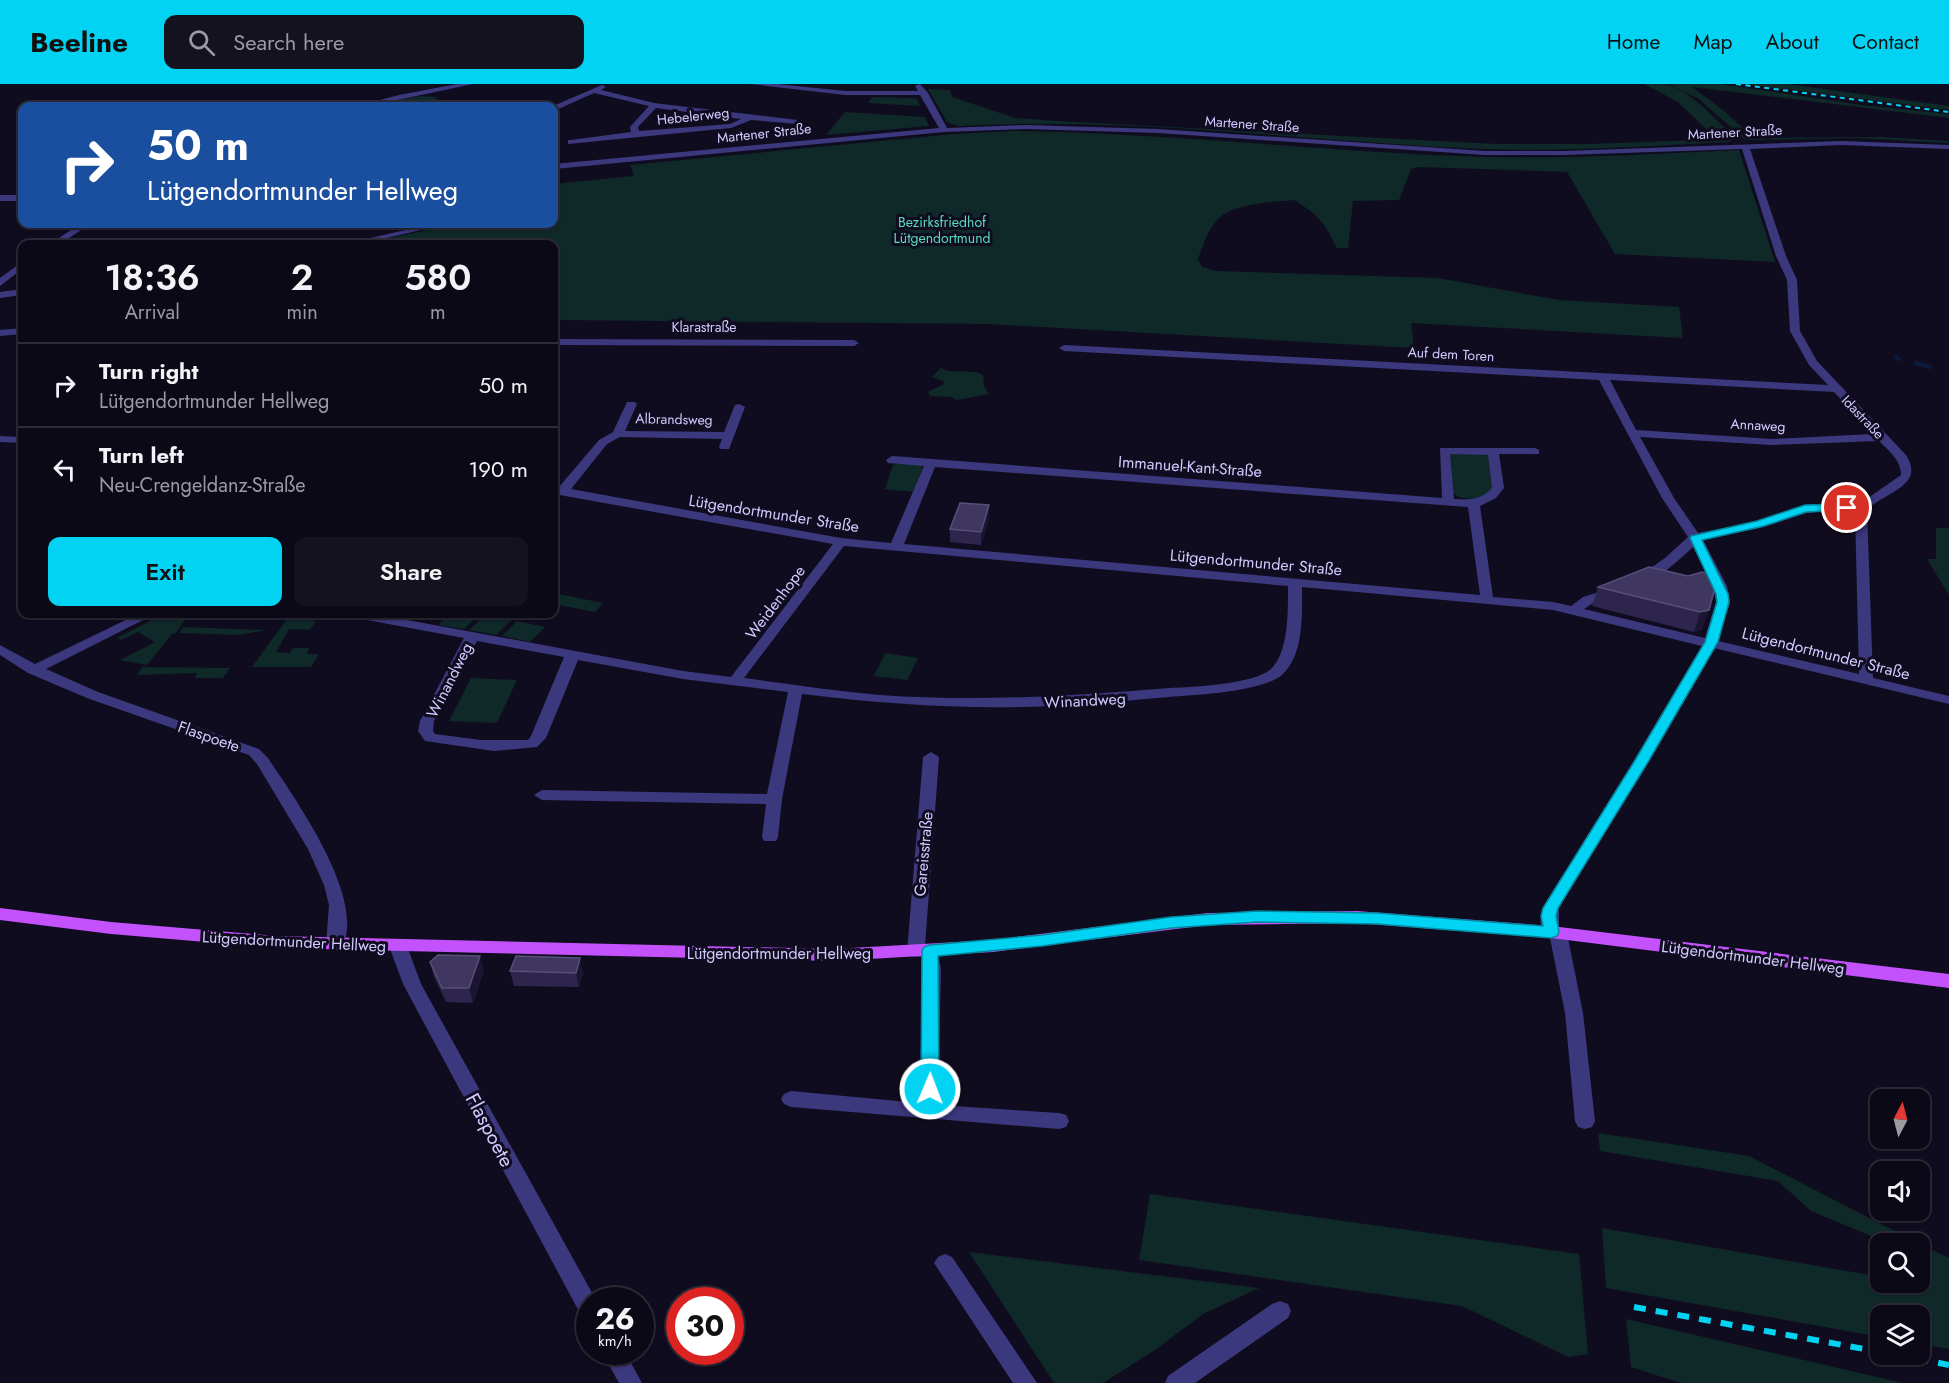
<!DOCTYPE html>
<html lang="en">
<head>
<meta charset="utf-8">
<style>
  :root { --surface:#0c0917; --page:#151220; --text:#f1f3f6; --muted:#9a9aa1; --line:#2c2a36; --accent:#02d3f3 }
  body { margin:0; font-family:Jost,sans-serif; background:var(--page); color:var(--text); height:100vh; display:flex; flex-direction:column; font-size:22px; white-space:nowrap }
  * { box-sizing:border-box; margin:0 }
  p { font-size:20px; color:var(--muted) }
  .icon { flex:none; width:33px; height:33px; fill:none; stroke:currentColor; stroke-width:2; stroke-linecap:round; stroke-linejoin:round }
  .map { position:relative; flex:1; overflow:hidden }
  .sheet { position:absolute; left:18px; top:156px; width:540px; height:378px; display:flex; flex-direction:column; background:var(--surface); border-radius:12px; box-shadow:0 2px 4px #0004,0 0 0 2px var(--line) }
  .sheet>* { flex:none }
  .hud { position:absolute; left:18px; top:18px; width:540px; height:126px; border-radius:12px; box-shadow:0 2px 4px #0004,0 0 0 2px var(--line); background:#1a4fa0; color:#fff; overflow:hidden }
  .needle { width:39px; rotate:7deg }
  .controls { position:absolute; left:1870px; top:1005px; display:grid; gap:12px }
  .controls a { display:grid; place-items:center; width:60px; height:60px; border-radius:12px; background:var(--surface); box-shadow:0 2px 4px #0004,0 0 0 2px var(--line); font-size:30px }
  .speed { position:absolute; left:576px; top:1203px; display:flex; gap:12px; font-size:30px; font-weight:700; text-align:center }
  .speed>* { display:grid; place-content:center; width:78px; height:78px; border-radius:50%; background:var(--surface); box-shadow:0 2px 4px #0004,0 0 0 2px var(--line); line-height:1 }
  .speed small { font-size:15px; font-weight:400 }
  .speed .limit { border:9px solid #d22; background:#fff; color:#111 }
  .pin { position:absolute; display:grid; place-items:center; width:51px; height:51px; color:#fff; margin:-26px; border:3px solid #fff; border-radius:50%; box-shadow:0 2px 6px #0007 }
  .me { position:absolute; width:66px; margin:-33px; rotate:1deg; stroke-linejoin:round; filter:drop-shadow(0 0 4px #0008) }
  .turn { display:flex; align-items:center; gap:21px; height:126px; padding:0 30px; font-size:27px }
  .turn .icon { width:78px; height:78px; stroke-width:2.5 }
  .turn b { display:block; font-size:42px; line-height:51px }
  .eta { display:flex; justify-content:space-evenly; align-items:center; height:102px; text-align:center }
  .eta b { font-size:36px; font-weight:600; line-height:42px }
  .action { display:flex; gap:12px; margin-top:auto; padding:12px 30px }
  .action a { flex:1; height:69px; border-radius:12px; background:var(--accent); color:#111; font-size:24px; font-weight:600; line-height:69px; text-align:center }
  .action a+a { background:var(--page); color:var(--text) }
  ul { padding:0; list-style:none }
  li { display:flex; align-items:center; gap:18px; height:84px; padding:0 30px; border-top:2px solid var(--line) }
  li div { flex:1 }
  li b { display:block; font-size:22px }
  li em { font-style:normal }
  header { display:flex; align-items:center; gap:36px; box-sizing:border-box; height:84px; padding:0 30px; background:var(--accent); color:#111 }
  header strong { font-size:28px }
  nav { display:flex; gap:33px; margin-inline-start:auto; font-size:21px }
  .search { width:420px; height:54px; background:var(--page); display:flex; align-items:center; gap:15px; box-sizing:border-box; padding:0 21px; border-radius:12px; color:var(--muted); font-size:22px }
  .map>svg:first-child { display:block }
  .green { fill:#0f2828 }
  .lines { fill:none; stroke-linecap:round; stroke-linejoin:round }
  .stream { stroke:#091a3b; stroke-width:4.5 }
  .minor { fill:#3c387d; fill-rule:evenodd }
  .major { fill:#c352fd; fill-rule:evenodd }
  .rail-far1 { stroke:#02d3f3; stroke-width:2; stroke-dasharray:5 4.5; stroke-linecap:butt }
  .rail { stroke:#02d3f3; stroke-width:6; stroke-dasharray:12 10; stroke-linecap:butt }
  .wall { fill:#2e254c }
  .shaded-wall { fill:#1b1432 }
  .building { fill:#403760; stroke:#574e79; stroke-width:1.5 }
  .route { fill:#02d3f3; stroke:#01899e; stroke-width:1.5 }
  .labels { text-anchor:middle; stroke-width:6; stroke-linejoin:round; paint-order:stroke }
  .far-street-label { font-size:14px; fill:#d2caff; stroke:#100c1f }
  .far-park-label { font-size:14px; fill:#58ddc0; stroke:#100c1f }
  .street-label { font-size:16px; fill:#d2caff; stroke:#100c1f }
  .near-street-label { font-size:20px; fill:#d2caff; stroke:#100c1f }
</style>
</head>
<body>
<header>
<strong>Beeline</strong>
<div class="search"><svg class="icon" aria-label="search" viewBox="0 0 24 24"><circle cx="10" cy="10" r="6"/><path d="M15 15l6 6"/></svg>Search here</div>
<nav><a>Home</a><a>Map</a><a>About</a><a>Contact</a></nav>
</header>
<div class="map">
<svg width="1949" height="1299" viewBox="0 0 1949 1299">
  <rect width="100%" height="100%" fill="#100c1f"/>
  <g class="green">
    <path d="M1644 0C1651 0 1658 0 1664 0 1691 5 1714 35 1734 53V55L1729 58C1648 62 1566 68 1484 65 1309 58 1134 32 958 42L947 38 928 5 950 6 952 13 1015 34 1057 37 1497 60H1589L1700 56 1712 51 1678 18Z"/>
    <polygon points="1669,0 1721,0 1862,21 1949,30 1949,34 1692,3 1723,26 1754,54 1882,53 1949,57 1949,59 1854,54 1749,56 1744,55 1699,15"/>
    <polygon points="1744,0 1787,0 1949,22 1949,26"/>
    <polygon points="421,12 436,13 437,16 548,22 445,22 427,18 398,16"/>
    <polygon points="872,13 912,14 917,15 920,22 868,19"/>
    <polygon points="845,28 925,33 929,42 826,51"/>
    <path d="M1013 47C1171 49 1327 68 1485 73 1570 75 1654 70 1739 66L1775 178 1615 170 1567 88 1419 83 1411 85 1399 116 1353 117 1348 164H1337L1325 142 1313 129 1295 116C1273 118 1232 119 1217 136 1207 148 1203 161 1198 175L1202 183 1217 187 1438 194 1559 216 1679 223 1683 254 1411 239 1414 264 988 240 554 236V160H360L457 140H554V100L634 92 630 81 954 50Z"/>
    <path d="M941 284C954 291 969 284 983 291L984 302 989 310 957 316 951 313 930 312 928 308 944 300 943 297 932 293Z"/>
    <path d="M1450 368 1485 370 1490 374 1494 403 1483 413C1445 420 1450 403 1447 372Z"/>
    <polygon points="899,379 921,381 923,384 913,408 885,405 893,381"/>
    <polygon points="1936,444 1949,444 1949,511 1927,475 1936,475"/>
    <polygon points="554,509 603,519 595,528 554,520"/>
    <polygon points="163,530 189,530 175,550 172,550 147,581 120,576 155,558 138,548 121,556 117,554"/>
    <polygon points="450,530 480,530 464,545 438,541"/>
    <polygon points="485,531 511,536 496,551 469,546"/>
    <polygon points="289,532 316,537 310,546 289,545 276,568 290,569 293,564 309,564 307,570 319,570 311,583 252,583"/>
    <polygon points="517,537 545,543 530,558 502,552"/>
    <polygon points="183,543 266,546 239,551 179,549"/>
    <polygon points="885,569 918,574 907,596 874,592"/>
    <polygon points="142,583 230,584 223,594 195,594 197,589 137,591"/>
    <polygon points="471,594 517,596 497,639 449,637"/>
    <polygon points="1598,1049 1749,1072 1918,1159 1881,1160 1881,1173 1876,1154 1811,1127 1778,1097 1600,1067"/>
    <polygon points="1150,1110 1579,1170 1588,1270 1568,1273 1462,1222 1139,1176"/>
    <polygon points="1602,1144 1881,1193 1881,1198 1920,1198 1920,1160 1949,1174 1949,1265 1920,1260 1920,1232 1881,1232 1881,1253 1606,1204"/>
    <polygon points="969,1168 1259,1204 1203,1230 1155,1266 1103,1299 1054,1299"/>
    <polygon points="1626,1235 1903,1299 1681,1299 1631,1283"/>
  </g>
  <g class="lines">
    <g class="stream">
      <polyline points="1896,273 1899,275"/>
      <polyline points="1916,279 1930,283"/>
    </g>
    <g class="minor">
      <polygon points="457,0 473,0 369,22 357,22 399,11"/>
      <path d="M750 0H777L845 7H918L915 2 920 0 928 9 947 44 1025 41 1158 45 1485 67H1564L1841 57 1949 61V65L1841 61 1750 65 1786 172 1797 196 1800 247 1817 277 1906 371C1926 402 1885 408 1867 426L1873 594 1949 612V620L1714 564 1559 824V843L1564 845 1567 849 1583 929 1595 1037 1592 1043 1585 1045 1578 1043 1575 1037 1565 929 1550 854 1545 852C1539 843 1539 829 1545 820L1633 678 1702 562 1553 526 1302 503C1302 530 1304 570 1283 590 1264 608 1195 611 1169 613 1130 616 1090 621 1051 622 968 626 885 620 802 610L782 715 778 753 776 757H764L762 753 766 720 542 716 534 711 542 706 767 710 788 608 683 595 578 576 546 654 537 663 494 667 425 657 418 647 420 637 464 554 356 534 351 533 350 530H375L683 587 731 593 833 460 554 410V402L559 403 599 356 613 348 627 318H635L637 320 625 347 724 348 735 321 739 320 745 323 729 365H721L719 363 722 355 620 353 607 360 571 405 841 454 891 459 924 382 888 379 886 376 892 372 1442 414 1440 364H1535L1539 366V370H1499L1504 404 1496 414 1480 422 1493 513 1553 518 1571 522 1583 513 1612 504 1617 505 1619 508 1617 511 1593 519 1584 525 1705 554 1716 518 1713 502 1693 463C1682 473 1653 502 1637 498L1635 495 1665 474 1688 453 1662 414 1599 296 1064 267 1059 264 1064 261 1828 301 1809 281 1790 247 1787 196 1776 172 1742 65 1564 71H1485L1158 49 1025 45 944 48 554 85V80L939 44 920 11H845ZM1610 296 1834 308 1873 350 1772 355 1636 346ZM1640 353 1772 361 1879 357C1889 367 1901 376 1901 391L1858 421C1814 416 1799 425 1758 437 1738 442 1718 445 1698 449L1674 414ZM1450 370 1488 371 1492 404C1481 416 1469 416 1454 415ZM935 383 1468 423 1480 511 904 460ZM1833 426 1855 428 1859 590 1718 557 1730 518 1727 502 1703 456 1764 443 1807 429ZM844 462 1288 502C1288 525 1289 568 1271 585 1255 600 1193 603 1170 604 1073 612 977 618 880 611 834 607 790 600 744 594ZM477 557 564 573 531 652 528 656H481L435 650 433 647 434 637Z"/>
      <path d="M602 1 606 3 601 6 654 19 798 36 802 38 798 40 751 36 731 44 568 60V56H571L631 48 630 43 649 22 594 9 554 27 553 22ZM656 24 741 35 730 40 639 47 638 43Z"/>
      <rect x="0" y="111" width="22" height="6"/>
      <polygon points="80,140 90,140 60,160 50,160"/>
      <polygon points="432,140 447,140 360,160 344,160"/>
      <polygon points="22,178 22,185 0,202 0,194"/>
      <polygon points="22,205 22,211 0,214 0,208"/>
      <polygon points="22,244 22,250 0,252 0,246"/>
      <polygon points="554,255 854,256 859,259 854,262 554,261"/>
      <polygon points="0,352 22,353 22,359 0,358"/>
      <path d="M138 530H155L46 585 98 608 259 665 268 674C295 715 369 817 341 865L335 867 329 865 326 861 329 821 324 801 308 765 257 680 249 671 87 614 28 589 0 571V561L35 580Z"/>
      <polygon points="931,668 939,673 925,862 936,863 941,884 938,1021 1059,1029 1066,1031 1069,1037 1066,1043 1059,1045 791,1023 784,1020 781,1015 784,1010 791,1007 919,1019 923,884 922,873 910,872 907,868 923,673"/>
      <polygon points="398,856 404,858 407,862 421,900 596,1216 590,1216 590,1235 582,1233 403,900 389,862 392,858"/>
      <polygon points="945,1170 952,1173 1037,1299 1013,1299 938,1185 934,1179 938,1173"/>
      <polygon points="1280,1217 1288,1220 1291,1227 1288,1234 1195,1299 1165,1299 1168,1292 1272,1220"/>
      <polygon points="602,1268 625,1268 642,1299 619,1299"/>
    </g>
    <polygon class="major" points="0,824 111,838 277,852 833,865 993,856 1208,829 1357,827 1551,842 1949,890 1949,904 1551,854 1357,839 1208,841 993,868 833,877 277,864 111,850 0,836"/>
    <polyline class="rail-far1" points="1736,0 1949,28"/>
    <g class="rail">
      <polyline points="1634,1223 1881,1268"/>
      <polyline points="1895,1270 1949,1281"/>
    </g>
  </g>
  <g class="wall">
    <polygon points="989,421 989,434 981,461 950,458 950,445"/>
    <polygon points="1702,488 1702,546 1694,548 1592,522 1598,503 1688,492"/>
    <polygon points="430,878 484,886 473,919 446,918 434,893"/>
    <polygon points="510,887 583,889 579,903 514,902"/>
  </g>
  <g class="shaded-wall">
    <polygon points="989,421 989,434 981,461 981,448"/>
    <polygon points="1709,526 1702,546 1694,548 1700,528"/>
    <polygon points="480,872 484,886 473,919 469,904"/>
    <polygon points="580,874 583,889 579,903 576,889"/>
  </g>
  <g class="building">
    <polygon points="960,419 989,421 981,448 950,445"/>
    <polygon points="1649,483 1688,492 1702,488 1718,492 1709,526 1700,528 1598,503"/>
    <polygon points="438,871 480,872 469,904 442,904 430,878"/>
    <polygon points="516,872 580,874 576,889 510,887"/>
  </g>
  <polygon class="route" points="1847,420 1852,424 1851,426 1806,428 1764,442 1702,456 1728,510 1729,518 1718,558 1648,678 1558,824 1556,832 1559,848 1557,852 1551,854 1377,840 1257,838 1171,844 1042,862 938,872 939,1005 936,1010 930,1012 924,1010 921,1005 922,867 924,863 930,861 1042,851 1171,833 1257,827 1377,829 1543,842 1541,832 1543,824 1634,678 1705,558 1717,518 1716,510 1690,454 1691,452 1757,437 1805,421"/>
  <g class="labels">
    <g class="far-street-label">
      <text transform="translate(693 32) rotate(-6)" y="5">Hebelerweg</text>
      <text transform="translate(1252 40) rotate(4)" y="5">Martener Straße</text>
      <text transform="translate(1735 48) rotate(-3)" y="5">Martener Straße</text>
      <text transform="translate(764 49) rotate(-6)" y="5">Martener Straße</text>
      <text x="704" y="248">Klarastraße</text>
      <text transform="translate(1451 270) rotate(3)" y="5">Auf dem Toren</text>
      <text transform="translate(1863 333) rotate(46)" y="5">Idastraße</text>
      <text transform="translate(674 335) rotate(1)" y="5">Albrandsweg</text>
      <text transform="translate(1758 341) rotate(3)" y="5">Annaweg</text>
    </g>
    <g class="far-park-label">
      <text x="942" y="143">Bezirksfriedhof<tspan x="942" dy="16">Lütgendortmund</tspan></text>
    </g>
    <g class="street-label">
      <text transform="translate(1190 382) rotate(4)" y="6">Immanuel-Kant-Straße</text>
      <text transform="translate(774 429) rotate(9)" y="6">Lütgendortmunder Straße</text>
      <text transform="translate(1256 478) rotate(5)" y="6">Lütgendortmunder Straße</text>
      <text transform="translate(775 518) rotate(-53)" y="6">Weidenhope</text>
      <text transform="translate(1826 569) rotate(14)" y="6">Lütgendortmunder Straße</text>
      <text transform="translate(449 596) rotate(-63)" y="6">Winandweg</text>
      <text transform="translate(1085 616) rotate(-3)" y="6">Winandweg</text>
      <text transform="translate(209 652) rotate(19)" y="6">Flaspoete</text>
      <text transform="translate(923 770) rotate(-85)" y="6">Gareisstraße</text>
      <text transform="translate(294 857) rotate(3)" y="6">Lütgendortmunder Hellweg</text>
      <text x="779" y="875">Lütgendortmunder Hellweg</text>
      <text transform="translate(1753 873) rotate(7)" y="6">Lütgendortmunder Hellweg</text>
    </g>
    <g class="near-street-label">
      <text transform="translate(490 1046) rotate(62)" y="7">Flaspoete</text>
    </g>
  </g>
</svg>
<div class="controls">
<a><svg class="needle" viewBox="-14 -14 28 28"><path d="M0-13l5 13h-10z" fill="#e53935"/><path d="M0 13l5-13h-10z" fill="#9a9aa1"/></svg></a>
<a><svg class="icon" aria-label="sound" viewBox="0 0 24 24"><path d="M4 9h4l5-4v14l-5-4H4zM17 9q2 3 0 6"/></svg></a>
<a><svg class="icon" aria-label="search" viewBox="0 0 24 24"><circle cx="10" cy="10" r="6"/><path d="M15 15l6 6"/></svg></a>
<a><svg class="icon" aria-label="layers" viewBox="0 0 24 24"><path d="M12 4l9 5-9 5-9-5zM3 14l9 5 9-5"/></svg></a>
</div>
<div class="speed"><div>26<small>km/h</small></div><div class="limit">30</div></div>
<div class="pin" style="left:1847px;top:424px;background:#d93025"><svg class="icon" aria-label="arrive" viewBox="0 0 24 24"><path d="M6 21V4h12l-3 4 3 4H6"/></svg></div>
<svg class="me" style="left:930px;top:1005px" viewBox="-20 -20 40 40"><circle r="17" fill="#02d3f3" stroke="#fff" stroke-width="3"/><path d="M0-11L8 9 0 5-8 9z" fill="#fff"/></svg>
<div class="hud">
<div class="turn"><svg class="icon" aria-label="right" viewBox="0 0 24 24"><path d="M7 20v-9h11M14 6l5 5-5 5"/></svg><div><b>50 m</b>Lütgendortmunder Hellweg</div></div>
</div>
<section class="sheet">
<div class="eta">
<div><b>18:36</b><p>Arrival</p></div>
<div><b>2</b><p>min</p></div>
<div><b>580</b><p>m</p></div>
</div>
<ul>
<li><svg class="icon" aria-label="right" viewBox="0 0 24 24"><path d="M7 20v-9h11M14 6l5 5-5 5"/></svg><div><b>Turn right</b><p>Lütgendortmunder Hellweg</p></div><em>50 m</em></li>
<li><svg class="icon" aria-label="left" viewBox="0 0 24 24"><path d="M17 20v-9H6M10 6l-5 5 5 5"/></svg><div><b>Turn left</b><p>Neu-Crengeldanz-Straße</p></div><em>190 m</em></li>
</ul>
<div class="action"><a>Exit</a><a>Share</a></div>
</section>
</div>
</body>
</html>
